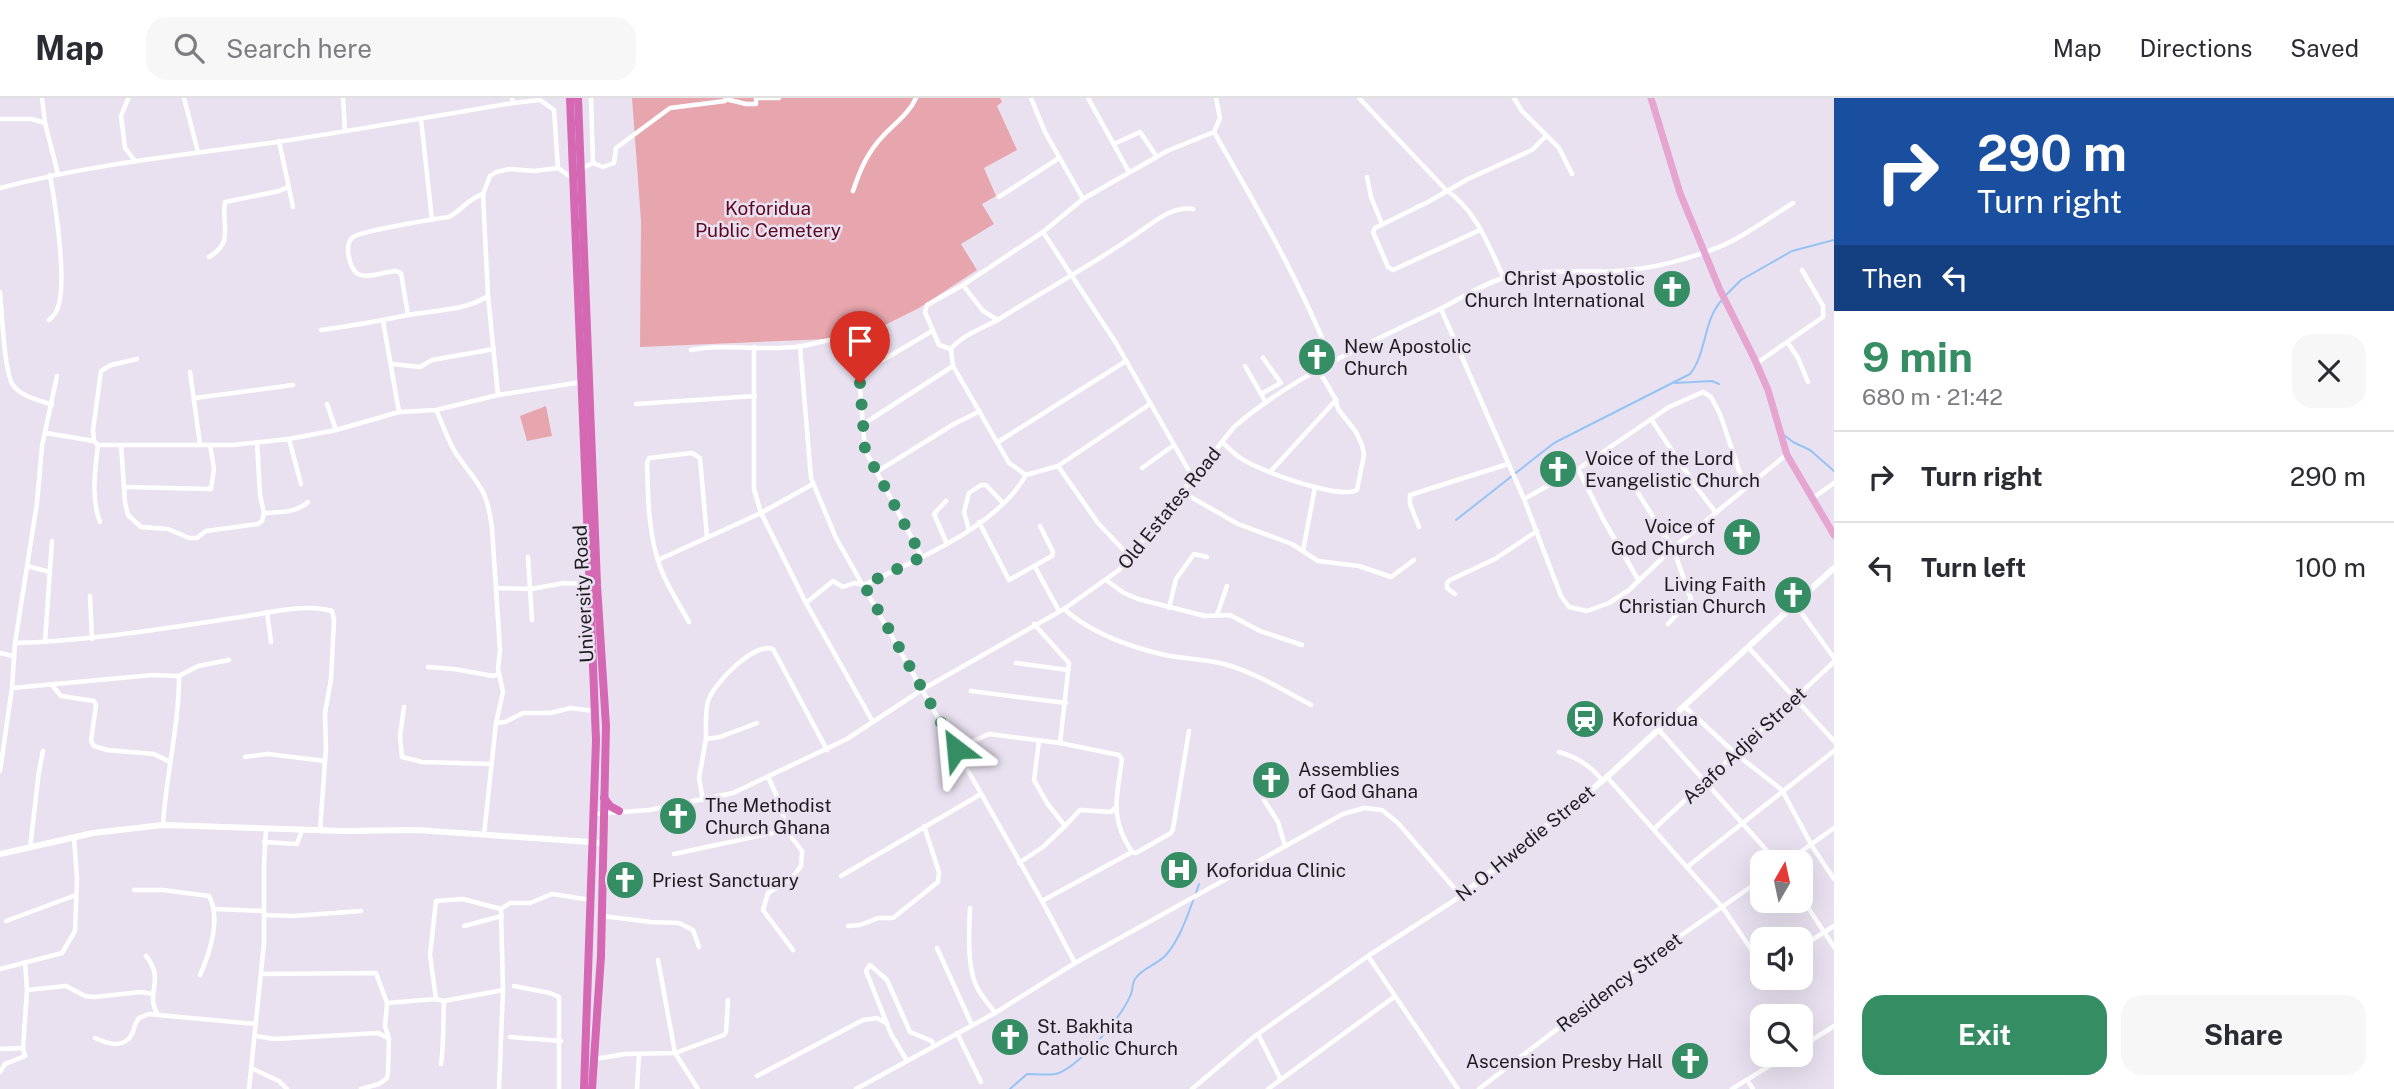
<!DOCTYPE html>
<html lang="en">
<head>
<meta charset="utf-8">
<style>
  :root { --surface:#fff; --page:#f7f7f7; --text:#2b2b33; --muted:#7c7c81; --line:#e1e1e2; --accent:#358e63 }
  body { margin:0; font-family:"Public Sans",sans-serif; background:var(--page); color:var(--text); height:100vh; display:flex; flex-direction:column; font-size:26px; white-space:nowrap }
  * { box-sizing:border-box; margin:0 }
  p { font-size:23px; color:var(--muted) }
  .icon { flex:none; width:38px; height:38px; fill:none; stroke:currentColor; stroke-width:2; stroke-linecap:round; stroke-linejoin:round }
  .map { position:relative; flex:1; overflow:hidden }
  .details { display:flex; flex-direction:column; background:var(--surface); width:560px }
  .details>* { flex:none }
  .hud { background:#1a4fa0; color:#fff; overflow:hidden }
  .needle { width:46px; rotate:9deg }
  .buttons { position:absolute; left:1750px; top:752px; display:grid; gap:14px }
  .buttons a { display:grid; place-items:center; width:63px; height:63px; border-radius:14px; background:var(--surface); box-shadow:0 7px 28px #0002; font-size:35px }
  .pin { position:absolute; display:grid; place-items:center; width:60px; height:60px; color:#fff; margin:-72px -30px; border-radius:50% 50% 50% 0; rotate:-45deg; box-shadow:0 0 7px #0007 }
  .pin .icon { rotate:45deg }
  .me { position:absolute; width:77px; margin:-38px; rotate:331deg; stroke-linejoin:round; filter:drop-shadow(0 0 5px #0008) }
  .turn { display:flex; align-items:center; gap:24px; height:147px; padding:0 28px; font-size:32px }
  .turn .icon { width:91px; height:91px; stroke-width:2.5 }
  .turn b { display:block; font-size:49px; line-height:60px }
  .then { display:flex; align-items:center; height:66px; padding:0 28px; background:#0003; gap:14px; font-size:26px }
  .round { display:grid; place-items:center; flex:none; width:74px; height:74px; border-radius:21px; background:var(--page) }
  .summary { display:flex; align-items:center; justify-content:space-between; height:119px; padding:0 28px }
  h1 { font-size:42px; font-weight:700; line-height:52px; color:var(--accent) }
  .cta { display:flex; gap:14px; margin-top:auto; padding:14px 28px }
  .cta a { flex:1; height:80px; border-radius:21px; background:var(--accent); color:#fff; font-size:28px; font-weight:700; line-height:80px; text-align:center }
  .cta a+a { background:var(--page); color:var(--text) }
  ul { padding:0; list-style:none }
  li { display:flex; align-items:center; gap:21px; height:91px; padding:0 28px; border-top:2px solid var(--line) }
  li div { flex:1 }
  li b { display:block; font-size:26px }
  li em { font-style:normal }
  header { display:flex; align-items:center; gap:42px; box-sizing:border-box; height:98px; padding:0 35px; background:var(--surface); border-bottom:2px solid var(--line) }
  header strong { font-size:33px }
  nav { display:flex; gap:38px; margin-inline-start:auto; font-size:24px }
  .search { width:490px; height:63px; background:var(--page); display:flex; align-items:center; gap:18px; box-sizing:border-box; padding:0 24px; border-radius:21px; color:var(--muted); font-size:26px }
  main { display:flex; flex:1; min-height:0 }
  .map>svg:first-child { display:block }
  .green { fill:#e7a6ad }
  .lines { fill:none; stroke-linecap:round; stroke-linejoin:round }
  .stream { stroke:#95c4f4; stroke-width:2 }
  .street { stroke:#fff; stroke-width:4.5 }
  .secondary { stroke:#fff; stroke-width:6 }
  .primary { stroke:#e6a4d1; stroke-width:7 }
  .highway { stroke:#d568b2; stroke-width:8 }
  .route { stroke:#358e63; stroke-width:12; stroke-dasharray:0 21.6 }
  .labels { text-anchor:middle; stroke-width:5; stroke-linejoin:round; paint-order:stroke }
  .park-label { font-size:19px; fill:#5c0620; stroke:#e9e1f0 }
  .poi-label { font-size:19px; fill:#1f1c21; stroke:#e9e1f0; text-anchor:start }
  .street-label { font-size:19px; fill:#1f1c21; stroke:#e9e1f0 }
</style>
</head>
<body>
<header>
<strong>Map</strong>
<div class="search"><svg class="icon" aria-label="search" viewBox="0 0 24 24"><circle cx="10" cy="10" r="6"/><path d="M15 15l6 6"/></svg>Search here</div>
<nav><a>Map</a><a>Directions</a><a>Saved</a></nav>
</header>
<main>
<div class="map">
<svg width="1834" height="991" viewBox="0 0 1834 991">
  <rect width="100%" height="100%" fill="#e9e1f0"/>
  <g class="green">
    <polygon points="632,0 1000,0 1002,4 997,8 1017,52 984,70 996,98 982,106 994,126 961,146 977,172 919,210 877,231 828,241 640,249 641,123"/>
    <polygon points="546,308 552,338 527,343 520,318"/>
  </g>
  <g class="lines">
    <g class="stream">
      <polyline points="1725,198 1741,182 1792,153 1834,142"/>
      <polyline points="1675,285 1712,283 1719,286"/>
      <polyline points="1784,337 1793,344 1810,352 1834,373"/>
      <path d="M1456 422 1554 345 1690 276C1707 255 1703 222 1722 202"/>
      <polyline points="1196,795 1199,786"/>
      <path d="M1010 991 1027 976C1038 976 1050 978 1059 975 1082 965 1122 919 1131 896 1133 891 1132 885 1135 881 1142 870 1156 867 1165 858 1179 843 1187 819 1194 800"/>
    </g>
    <g class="street">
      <polyline points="42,0 45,24"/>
      <polyline points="184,0 198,54"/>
      <polyline points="343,0 345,32"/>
      <polyline points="591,0 593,65"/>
      <polyline points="758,0 779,0"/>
      <polyline points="1031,0 1045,34 1083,101"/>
      <polyline points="1088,0 1129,74"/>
      <path d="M1359 0 1446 92C1477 113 1488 147 1504 180"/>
      <polyline points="1514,0 1522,13 1559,50 1572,76"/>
      <polyline points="128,1 121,18 125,50 135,63"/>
      <polyline points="726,1 746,6 756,6 756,0"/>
      <polyline points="513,5 540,2 554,12 558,70 572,80"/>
      <polyline points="0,21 32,21 45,25 58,76"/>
      <polyline points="421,21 432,122"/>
      <path d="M1214 34C1257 109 1300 183 1332 264"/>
      <polyline points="279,43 293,109"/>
      <polyline points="1114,46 1140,34 1157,59"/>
      <polyline points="582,70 593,65 603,69 614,65 616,50 670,10 725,3 726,0"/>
      <polyline points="1367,79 1371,99 1382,126"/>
      <path d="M0 90C91 66 184 57 277 44 356 32 435 18 513 5L512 0"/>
      <path d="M853 93C860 72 867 55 883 38 895 25 908 17 916 0"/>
      <polyline points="483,96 488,198 498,297"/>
      <polyline points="999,99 1059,60"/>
      <polyline points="1480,132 1393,172 1388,169 1373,134 1375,130 1428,104 1468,81 1532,52 1546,38"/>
      <polyline points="1043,134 1116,245 1193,380"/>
      <path d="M209 159C235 144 221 126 225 104L279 93 288 89"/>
      <polyline points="963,187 983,213 998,222"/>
      <path d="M0 194C2 214 4 274 13 287 21 299 40 302 52 307"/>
      <polyline points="1441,211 1524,401 1561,498 1569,509 1587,513 1609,505 1629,492 1673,450 1786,357"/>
      <path d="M408 217 401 175 396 173C369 176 353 189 348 154 348 148 348 143 353 139 362 133 433 121 449 119 462 112 469 100 483 96L490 78 496 74 510 71 534 73 558 70"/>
      <path d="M49 222C50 221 56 215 56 214 69 190 55 105 50 77"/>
      <polyline points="383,223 399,314"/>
      <path d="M321 232C351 228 379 223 408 217 434 212 465 213 488 198"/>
      <polyline points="1788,245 1798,260 1808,284"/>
      <polyline points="754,249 754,391 761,415 806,505 873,624"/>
      <polyline points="800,249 811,380 836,440 1042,803 1075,865"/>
      <polyline points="951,251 939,247 925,214 927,207 963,187 1043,134 1083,101 1167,53 1214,34 1220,20 1216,0"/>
      <path d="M691 252C728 245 766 254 802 248 817 246 837 237 852 243L858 266 865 352 922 459"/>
      <polyline points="1757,265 1823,219 1823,208 1802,172"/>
      <polyline points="392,266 420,269 432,262 494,251"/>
      <polyline points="1245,268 1265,303"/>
      <polyline points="858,271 883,262 932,233"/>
      <polyline points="190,274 200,346"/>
      <polyline points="1261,296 1281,285 1263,260"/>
      <polyline points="195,300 293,287"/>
      <polyline points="327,306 336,332"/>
      <polyline points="636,306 755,298"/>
      <path d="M1150 306 1058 368 1026 377 1009 365 953 268 951 251C963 236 984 230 1001 220 1045 192 1092 167 1135 137 1152 126 1172 107 1193 111"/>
      <path d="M436 312C443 326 448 344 457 357 479 388 487 390 492 430L500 552 498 571 503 594 496 625 484 737"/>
      <polyline points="1651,321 1697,390 1716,415"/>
      <polyline points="862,327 953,268"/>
      <polyline points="46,335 94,343 98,347 233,347 289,341 336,332 399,314 436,312 498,297 582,284"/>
      <polyline points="289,341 301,386"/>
      <polyline points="94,343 93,332 101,273 111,267 137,261"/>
      <polyline points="998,344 1126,263"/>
      <path d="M1223 345C1228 349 1233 355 1239 359 1256 372 1339 402 1357 392L1364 357 1362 347 1356 334 1338 311 1336 302 1318 271"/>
      <path d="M98 347C95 370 91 401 100 424"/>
      <polyline points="121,347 125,404 128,417 141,429 168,431 189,440 197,440 206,433 258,426 262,423 264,415 260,397 257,344"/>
      <polyline points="1058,368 1098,425 1130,459"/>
      <polyline points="1142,370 1174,347"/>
      <polyline points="1578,371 1603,421 1639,483"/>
      <polyline points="878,373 954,326 980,313"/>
      <polyline points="1271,373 1336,302"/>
      <polyline points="124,389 211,391 214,371 210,347"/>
      <polyline points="1182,394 1238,426 1292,446 1318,463 1359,468 1391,479 1414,462"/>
      <polyline points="1638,395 1673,450 1691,501 1668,526"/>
      <polyline points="1813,400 1834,385"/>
      <polyline points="1524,401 1578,371 1669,309 1703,294 1711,299 1720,316 1745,390"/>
      <polyline points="946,403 934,416 947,446"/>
      <path d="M264 415C280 414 296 415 308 404"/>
      <polyline points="979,424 1009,482 1052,458 1053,454 1040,428"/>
      <polyline points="1419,429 1410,406 1410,397 1508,366"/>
      <polyline points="969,432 964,414 969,395 981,387 986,387 1003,405"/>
      <polyline points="1303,453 1315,389"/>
      <polyline points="528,459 532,522"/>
      <polyline points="658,462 761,415 813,386"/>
      <polyline points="27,468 50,474"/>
      <polyline points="1035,469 1059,513"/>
      <polyline points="1106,482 1124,495 1138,501 1205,518 1230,517 1260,533 1302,547"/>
      <polyline points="497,490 531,491 564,485 589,486"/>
      <polyline points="1455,496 1447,490 1447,485 1450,482 1495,461 1537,433"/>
      <polyline points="90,498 92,541"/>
      <path d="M806 505 833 483 843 489 854 485 864 487C916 462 997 429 1026 377"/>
      <polyline points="1795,506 1834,560"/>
      <polyline points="1169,510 1176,481 1194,456 1207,459"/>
      <path d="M1064 511C1091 535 1130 549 1165 557 1185 561 1205 561 1224 566 1254 574 1283 592 1311 607"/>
      <polyline points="267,514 271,544"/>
      <polyline points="1217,517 1227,488"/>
      <path d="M689 524C678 504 663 482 657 459 648 429 648 396 647 365L649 360 692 355 700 360 707 439"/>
      <polyline points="1034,526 1069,565 1060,645"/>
      <polyline points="45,544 52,443"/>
      <path d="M15 545C91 543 165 530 241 519 269 515 303 505 332 513L334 522 331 581 325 615 326 650 320 733"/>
      <polyline points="1749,550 1834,643"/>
      <polyline points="0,555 13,558"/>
      <polyline points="1016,565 1068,572"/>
      <polyline points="428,569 454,571 493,578 499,576"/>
      <polyline points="179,578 198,568 229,562"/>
      <polyline points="52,587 61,598 94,603 96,607 91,643 94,648 107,652 154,656 170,664"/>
      <path d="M12 590 153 577 179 578C179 629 166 676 163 727"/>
      <polyline points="971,593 1066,605"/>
      <polyline points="1684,608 1736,656 1782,692 1812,748 1834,781"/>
      <polyline points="404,609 400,638 402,659 422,664 492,666"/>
      <polyline points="496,625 505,624 523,615 550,615 571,610 594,613"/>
      <polyline points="1658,631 1778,765"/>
      <path d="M706 641C706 628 705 615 708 603 714 585 754 544 773 551L827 652"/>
      <polyline points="1039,643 1034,682 1047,705 1065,728 1080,712 1111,714 1115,710"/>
      <path d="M956 651 989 636 1060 645 1119 657 1122 661C1117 698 1109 720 1132 754L1136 755 1171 735 1173 731 1189 633"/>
      <path d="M1559 654C1577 659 1590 667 1602 682"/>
      <polyline points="245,659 268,656 325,663"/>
      <polyline points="0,673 12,590 15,545 37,405 42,348 57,278"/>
      <polyline points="1607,679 1723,810 1762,867"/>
      <polyline points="703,702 699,680 706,641 720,639 757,625"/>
      <polyline points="1264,702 1278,724 1285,748"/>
      <path d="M595 716 649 712 733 695 847 641 923 591 1064 511 1119 472 1234 329C1295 277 1369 245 1440 211 1462 200 1484 185 1507 179 1545 170 1580 175 1618 173 1649 171 1682 163 1711 152 1740 142 1767 121 1793 105"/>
      <polyline points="1654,731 1834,564"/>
      <polyline points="786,732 802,753 801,768 792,780 768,795 763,812 793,852"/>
      <polyline points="264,744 297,746 302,732"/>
      <polyline points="30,750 39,673 43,653"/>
      <polyline points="674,756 786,732 781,707 768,679"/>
      <polyline points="1019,765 1043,749 1065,728"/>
      <polyline points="1785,765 1834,730"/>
      <polyline points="1687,769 1834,653"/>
      <polyline points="841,778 981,696"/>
      <path d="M134 792H163L209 798C221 820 210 855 200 877"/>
      <polyline points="1801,799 1834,849"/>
      <polyline points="1042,803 1132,754"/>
      <path d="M970 810C969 832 967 868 976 887 980 897 989 906 995 915"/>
      <polyline points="215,811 264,813"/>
      <polyline points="264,817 293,818 361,813"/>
      <polyline points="602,818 651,824 679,825 693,832 699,849"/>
      <polyline points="6,823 76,797"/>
      <polyline points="464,828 502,818"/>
      <polyline points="848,828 860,827 878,820 893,820 938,784 939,774 924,728"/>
      <polyline points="1801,849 1834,828"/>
      <polyline points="937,850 972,927"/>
      <path d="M146 858C166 882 144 895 158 917L256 926"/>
      <polyline points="1368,858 1458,991"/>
      <polyline points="658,862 675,955 698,991"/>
      <polyline points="0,871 62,855 75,833 77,781 74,740"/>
      <polyline points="262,876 376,875 387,905 385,928 389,941 388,973 387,980 379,986 361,991"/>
      <polyline points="514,888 550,895 559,899 559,991"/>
      <polyline points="27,892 66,888 85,898 94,899 141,894 152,896"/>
      <polyline points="436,901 430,857 436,803 463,801 501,811"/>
      <polyline points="387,905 436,901 444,903 503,892 501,811 510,805 530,805 552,796 591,802"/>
      <polyline points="957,935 981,984"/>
      <polyline points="1258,936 1280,980"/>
      <polyline points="255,938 275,941 378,935 388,940"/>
      <polyline points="510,939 561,943"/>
      <path d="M95 940C108 946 124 951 132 936 135 930 134 926 139 920L149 916 157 917"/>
      <polyline points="1801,949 1834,928"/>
      <polyline points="0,951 23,950"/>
      <polyline points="595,961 625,956 675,955 724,937 726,934 728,902"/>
      <polyline points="907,963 891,936 866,873 870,867 887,882 910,934 932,943 934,948"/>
      <path d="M441 966C444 944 443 923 444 903"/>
      <polyline points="251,970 279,983 287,991"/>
      <polyline points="0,974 5,966 25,958 23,950 27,892 25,864"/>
      <polyline points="757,978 863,922 877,920 886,925"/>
      <polyline points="1747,982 1753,991"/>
      <polyline points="249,991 264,845 264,767 266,730"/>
      <polyline points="499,991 503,892"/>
      <polyline points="637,991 639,956"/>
      <polyline points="856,991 995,915 1075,865 1343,716 1364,710 1382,712 1398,725 1461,798 1368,858 1255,938 1192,991"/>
      <polyline points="1268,991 1394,899"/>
      <polyline points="1479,991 1660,852 1762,781"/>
      <polyline points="1732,991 1787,957"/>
    </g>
    <g class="secondary">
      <polyline points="0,756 93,735 163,727 344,733 417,732 604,745"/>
      <polyline points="1461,798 1607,679 1834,470"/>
    </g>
    <polyline class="primary" points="1651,0 1680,95 1720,192 1754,260 1768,292 1787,357 1834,437"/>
    <g class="highway">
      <polyline points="570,0 596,642 584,991"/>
      <polyline points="578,0 597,487 606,628 601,858 592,991"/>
      <polyline points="604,700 610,708 619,713"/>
    </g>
  </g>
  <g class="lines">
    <polyline class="route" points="860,285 865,352 922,459 864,487 956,651"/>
  </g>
  <defs>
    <symbol id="church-disc" viewBox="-11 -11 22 22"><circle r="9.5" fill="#358e63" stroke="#e9e1f0"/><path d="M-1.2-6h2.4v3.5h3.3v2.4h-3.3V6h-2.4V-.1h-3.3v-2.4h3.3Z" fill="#fff"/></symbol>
    <symbol id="station-disc" viewBox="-11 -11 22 22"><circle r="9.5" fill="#358e63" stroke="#e9e1f0"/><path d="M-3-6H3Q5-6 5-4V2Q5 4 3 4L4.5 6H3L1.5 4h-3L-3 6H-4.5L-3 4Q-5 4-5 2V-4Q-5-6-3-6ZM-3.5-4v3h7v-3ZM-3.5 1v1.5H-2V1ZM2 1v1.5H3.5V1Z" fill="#fff"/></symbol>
    <symbol id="hospital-disc" viewBox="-11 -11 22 22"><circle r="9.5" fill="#358e63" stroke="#e9e1f0"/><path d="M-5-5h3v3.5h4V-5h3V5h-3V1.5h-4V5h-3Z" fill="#fff"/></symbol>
  </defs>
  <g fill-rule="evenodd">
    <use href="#church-disc" x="1650" y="169" width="44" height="44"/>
    <use href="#church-disc" x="1295" y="237" width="44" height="44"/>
    <use href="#church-disc" x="1536" y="349" width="44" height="44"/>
    <use href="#church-disc" x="1720" y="417" width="44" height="44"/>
    <use href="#church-disc" x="1771" y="475" width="44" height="44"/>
    <use href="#station-disc" x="1563" y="599" width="44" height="44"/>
    <use href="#church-disc" x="1249" y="660" width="44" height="44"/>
    <use href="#church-disc" x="656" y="696" width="44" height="44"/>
    <use href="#hospital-disc" x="1157" y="750" width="44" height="44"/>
    <use href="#church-disc" x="603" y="760" width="44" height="44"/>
    <use href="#church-disc" x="988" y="917" width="44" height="44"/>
    <use href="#church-disc" x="1668" y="941" width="44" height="44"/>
  </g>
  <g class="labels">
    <g class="park-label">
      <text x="768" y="117">Koforidua<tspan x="768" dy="22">Public Cemetery</tspan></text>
    </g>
    <g class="poi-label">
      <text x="1645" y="187" text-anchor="end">Christ Apostolic<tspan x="1645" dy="22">Church International</tspan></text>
      <text x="1344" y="255">New Apostolic<tspan x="1344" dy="22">Church</tspan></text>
      <text x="1585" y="367">Voice of the Lord<tspan x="1585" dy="22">Evangelistic Church</tspan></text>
      <text x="1715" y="435" text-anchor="end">Voice of<tspan x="1715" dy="22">God Church</tspan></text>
      <text x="1766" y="493" text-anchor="end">Living Faith<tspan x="1766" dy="22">Christian Church</tspan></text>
      <text x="1612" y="628">Koforidua</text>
      <text x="1298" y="678">Assemblies<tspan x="1298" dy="22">of God Ghana</tspan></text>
      <text x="705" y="714">The Methodist<tspan x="705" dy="22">Church Ghana</tspan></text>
      <text x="1206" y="779">Koforidua Clinic</text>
      <text x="652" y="789">Priest Sanctuary</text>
      <text x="1037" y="935">St. Bakhita<tspan x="1037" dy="22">Catholic Church</tspan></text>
      <text x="1663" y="970" text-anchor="end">Ascension Presby Hall</text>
    </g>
    <g class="street-label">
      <text transform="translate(1169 410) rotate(-51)" y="7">Old Estates Road</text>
      <text transform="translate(583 496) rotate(-93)" y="7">University Road</text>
      <text transform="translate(1744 647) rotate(-43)" y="7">Asafo Adjei Street</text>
      <text transform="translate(1525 745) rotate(-39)" y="7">N. O. Hwedie Street</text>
      <text transform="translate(1619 884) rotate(-37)" y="7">Residency Street</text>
    </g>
  </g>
</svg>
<div class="buttons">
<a><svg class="needle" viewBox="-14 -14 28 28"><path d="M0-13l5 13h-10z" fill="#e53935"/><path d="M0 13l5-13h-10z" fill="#7c7c81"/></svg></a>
<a><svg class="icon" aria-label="sound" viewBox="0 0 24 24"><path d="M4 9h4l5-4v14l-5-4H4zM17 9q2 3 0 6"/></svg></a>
<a><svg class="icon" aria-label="search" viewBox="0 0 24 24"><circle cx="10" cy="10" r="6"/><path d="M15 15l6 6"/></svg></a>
</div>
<div class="pin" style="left:860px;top:285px;background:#d93025"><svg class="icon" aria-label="arrive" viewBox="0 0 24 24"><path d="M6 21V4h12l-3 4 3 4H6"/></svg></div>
<svg class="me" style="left:956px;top:651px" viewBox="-20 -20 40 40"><path d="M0-17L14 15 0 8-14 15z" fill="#358e63" stroke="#fff" stroke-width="4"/></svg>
</div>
<section class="details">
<div class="hud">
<div class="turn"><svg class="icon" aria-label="right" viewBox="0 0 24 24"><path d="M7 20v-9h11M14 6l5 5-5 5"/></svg><div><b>290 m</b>Turn right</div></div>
<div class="then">Then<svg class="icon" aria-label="left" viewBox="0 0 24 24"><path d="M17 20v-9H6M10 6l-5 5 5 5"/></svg></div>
</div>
<div class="summary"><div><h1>9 min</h1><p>680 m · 21:42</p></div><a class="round"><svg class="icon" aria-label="close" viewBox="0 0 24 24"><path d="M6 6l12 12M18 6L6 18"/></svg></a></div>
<ul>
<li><svg class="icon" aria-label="right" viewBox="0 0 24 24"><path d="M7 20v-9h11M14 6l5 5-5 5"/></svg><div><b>Turn right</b></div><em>290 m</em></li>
<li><svg class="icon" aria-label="left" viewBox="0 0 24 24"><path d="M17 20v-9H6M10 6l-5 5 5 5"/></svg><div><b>Turn left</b></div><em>100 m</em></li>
</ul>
<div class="cta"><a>Exit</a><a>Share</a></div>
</section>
</main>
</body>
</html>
